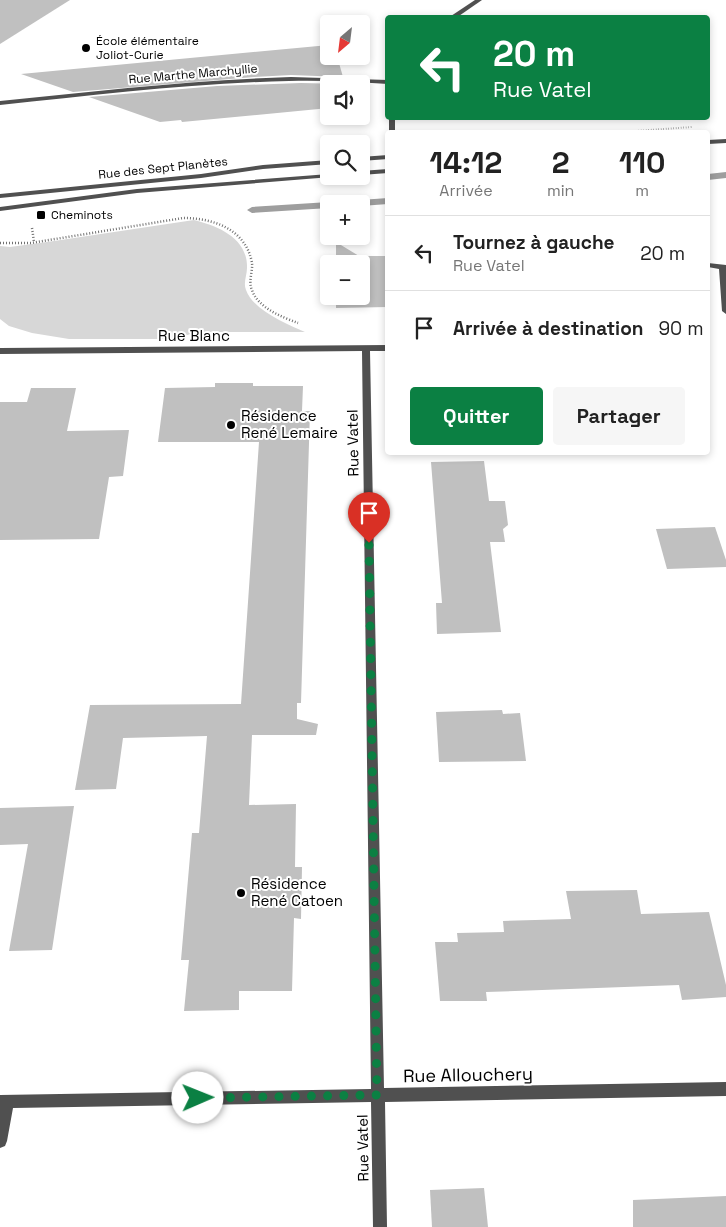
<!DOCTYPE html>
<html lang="fr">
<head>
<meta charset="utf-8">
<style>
  :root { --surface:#fff; --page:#f6f6f6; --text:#222; --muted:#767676; --line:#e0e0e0; --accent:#0b8043 }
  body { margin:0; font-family:"Space Grotesk",sans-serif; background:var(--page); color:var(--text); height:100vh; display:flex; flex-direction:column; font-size:19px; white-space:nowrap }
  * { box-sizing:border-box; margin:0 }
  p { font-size:16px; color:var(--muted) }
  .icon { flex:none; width:28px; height:28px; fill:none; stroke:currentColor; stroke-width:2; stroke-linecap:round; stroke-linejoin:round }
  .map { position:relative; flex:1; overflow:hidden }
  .sheet { position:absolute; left:385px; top:130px; width:325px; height:325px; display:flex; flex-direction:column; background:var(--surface); border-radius:5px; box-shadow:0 2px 8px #0003 }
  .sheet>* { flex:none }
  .top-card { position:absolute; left:385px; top:15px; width:325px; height:105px; border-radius:5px; box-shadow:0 2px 8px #0003; background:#0b8043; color:#fff; overflow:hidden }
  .needle { width:32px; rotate:208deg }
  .buttons { position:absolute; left:320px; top:15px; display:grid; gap:10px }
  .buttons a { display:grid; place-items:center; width:50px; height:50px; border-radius:5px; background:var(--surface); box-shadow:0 2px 8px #0003; font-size:25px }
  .pin { position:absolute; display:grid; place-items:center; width:42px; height:42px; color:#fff; margin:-51px -21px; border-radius:50% 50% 50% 0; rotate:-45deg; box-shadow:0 0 5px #0007 }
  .pin .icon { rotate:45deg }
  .me { position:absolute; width:55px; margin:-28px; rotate:89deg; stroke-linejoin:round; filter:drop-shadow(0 0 4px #0008) }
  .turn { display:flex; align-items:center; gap:18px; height:105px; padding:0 25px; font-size:22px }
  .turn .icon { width:65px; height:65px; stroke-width:2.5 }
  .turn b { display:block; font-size:35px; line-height:42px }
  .eta { display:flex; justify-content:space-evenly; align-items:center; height:85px; text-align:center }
  .eta b { font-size:30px; font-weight:800; line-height:35px }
  .cta { display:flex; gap:10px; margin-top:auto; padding:10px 25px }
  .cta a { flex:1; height:58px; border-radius:5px; background:var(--accent); color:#fff; font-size:20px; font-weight:800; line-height:58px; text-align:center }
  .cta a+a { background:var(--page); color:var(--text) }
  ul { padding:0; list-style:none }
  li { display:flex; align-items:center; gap:15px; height:75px; padding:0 25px; border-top:1px solid var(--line) }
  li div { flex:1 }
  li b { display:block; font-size:19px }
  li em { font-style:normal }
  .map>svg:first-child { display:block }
  .green { fill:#d7d7d7 }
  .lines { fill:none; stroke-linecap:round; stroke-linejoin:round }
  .stream { fill:#9e9e9e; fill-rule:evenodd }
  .building { fill:#c0c0c0 }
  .path-far1 { stroke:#727272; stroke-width:2; stroke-dasharray:0.5 2; stroke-linecap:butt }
  .path { stroke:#727272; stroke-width:2.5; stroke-dasharray:1 2; stroke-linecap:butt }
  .minor { fill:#505050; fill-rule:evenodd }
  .tertiary { fill:#505050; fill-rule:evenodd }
  .route { stroke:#0b8043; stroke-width:9; stroke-dasharray:0 16.2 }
  .poi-dot { fill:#000; stroke:#fff; stroke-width:2 }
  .labels { text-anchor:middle; stroke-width:4; stroke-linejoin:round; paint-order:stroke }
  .far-poi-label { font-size:12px; fill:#000; stroke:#fff; text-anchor:start }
  .far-street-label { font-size:12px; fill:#000; stroke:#fff }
  .street-label { font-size:15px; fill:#000; stroke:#fff }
  .poi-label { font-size:15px; fill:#000; stroke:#fff; text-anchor:start }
  .near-street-label { font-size:18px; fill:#000; stroke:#fff }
</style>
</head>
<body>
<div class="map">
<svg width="726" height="1227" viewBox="0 0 726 1227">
  <rect width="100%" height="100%" fill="#fff"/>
  <path class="green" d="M194 220C218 226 248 238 247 268 247 275 243 283 246 290 253 310 287 324 305 332H198L173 339H69L32 333 9 326 0 319V246L10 247 54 241Z"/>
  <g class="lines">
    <g class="stream">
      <polygon points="726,172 726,178 708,180 708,174"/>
      <polygon points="388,198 388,204 361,206 361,204 342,204 346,201"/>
      <polygon points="329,202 333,204 329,204 329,208 252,213 247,210 252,207"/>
    </g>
  </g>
  <g class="building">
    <polygon points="0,0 70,0 0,44"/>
    <polygon points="329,45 329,56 337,56 343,77 291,75 254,77 73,92 21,74"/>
    <polygon points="301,83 345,84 329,84 329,108 182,122 181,120 160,122 89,97 217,86"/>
    <polygon points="336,242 359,256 388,256 388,307 336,308 336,296 361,296 361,264 336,264"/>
    <polygon points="215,383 253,383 253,386 303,386 302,411 310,411 301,703 297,703 297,719 318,724 316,735 252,735 249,805 296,804 295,867 302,867 301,919 294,918 292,991 239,991 239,1010 184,1011 189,960 181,960 192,833 199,833 207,736 123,738 116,789 75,790 90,705 241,704 259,442 158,442 165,388 215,387"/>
    <polygon points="31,388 76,388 67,431 129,430 123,476 109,477 99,539 0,540 0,402 27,402"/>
    <polygon points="484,461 489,501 505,501 508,525 503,529 505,542 490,542 501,632 437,634 436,603 442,603 431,462"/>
    <polygon points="715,527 726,560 726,567 667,569 656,529"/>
    <polygon points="502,710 503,714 520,713 526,761 439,762 436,712"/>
    <polygon points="74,806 52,950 9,951 28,844 0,845 0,808"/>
    <polygon points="637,890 641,914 709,912 726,985 726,997 682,1000 679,985 486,992 487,1001 440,1001 435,942 458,942 457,933 504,932 503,921 571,919 566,891"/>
    <polygon points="484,1188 488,1227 432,1227 430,1190"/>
    <polygon points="726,1196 726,1227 633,1227 633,1200"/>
  </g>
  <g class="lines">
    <polyline class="path-far1" points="621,132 692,127"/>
    <g class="path">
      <polyline points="32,228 34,242"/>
      <path d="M0 243H31L183 218C213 218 246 229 252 263 253 271 248 281 252 290 258 308 282 317 298 323"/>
    </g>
    <g class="minor">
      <polygon points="475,0 482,0 456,18 448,18"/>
      <path d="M291 77 388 80V84C355 82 322 80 289 81 192 83 96 95 0 105V101C97 91 193 80 291 77Z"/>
      <rect x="389" y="118" width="6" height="14"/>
      <polygon points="708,263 726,265 726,314 722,311 719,269 708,267"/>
      <polygon points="388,345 388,351 370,351 384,1088 726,1082 726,1096 385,1102 387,1227 373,1227 371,1102 13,1108 7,1141 5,1146 0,1148 0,1095 371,1089 362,351 0,354 0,348"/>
    </g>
    <g class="tertiary">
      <polygon points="726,139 726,143 708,144 708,140"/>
      <polygon points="388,155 388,159 361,161 361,157"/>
      <polygon points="329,160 329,164 263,169 201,178 0,198 0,194 201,174 263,165"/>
      <polygon points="388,169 388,173 361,175 361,171"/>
      <polygon points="329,174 329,176 332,176 331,177 137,193 0,211 0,207 137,189"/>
    </g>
  </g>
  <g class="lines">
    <polyline class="route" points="198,1098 377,1095 369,543"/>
  </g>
  <g class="poi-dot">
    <circle cx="86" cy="48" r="5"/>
    <rect x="36" y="210" width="10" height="10" rx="2.5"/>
    <circle cx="231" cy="425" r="5"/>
    <circle cx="241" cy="893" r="5"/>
  </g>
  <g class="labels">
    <g class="far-poi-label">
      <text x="96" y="45">École élémentaire<tspan x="96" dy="14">Joliot-Curie</tspan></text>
      <text x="51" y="219">Cheminots</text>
    </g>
    <g class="far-street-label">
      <text transform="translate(193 74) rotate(-5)" y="4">Rue Marthe Marchyllie</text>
      <text transform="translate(163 168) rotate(-6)" y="4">Rue des Sept Planètes</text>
    </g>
    <g class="street-label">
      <text x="194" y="341">Rue Blanc</text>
      <text transform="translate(353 443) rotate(-91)" y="5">Rue Vatel</text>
      <text transform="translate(363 1148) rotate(-91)" y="5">Rue Vatel</text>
    </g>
    <g class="poi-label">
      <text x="241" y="421">Résidence<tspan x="241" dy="17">René Lemaire</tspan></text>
      <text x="251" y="889">Résidence<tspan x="251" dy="17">René Catoen</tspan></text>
    </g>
    <g class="near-street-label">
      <text transform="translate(468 1075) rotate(-1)" y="6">Rue Allouchery</text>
    </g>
  </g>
</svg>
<div class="buttons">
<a><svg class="needle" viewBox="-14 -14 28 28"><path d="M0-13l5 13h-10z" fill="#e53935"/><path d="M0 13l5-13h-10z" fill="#767676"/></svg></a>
<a><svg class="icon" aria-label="sound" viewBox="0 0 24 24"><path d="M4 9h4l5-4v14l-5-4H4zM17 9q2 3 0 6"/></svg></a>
<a><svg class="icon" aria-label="search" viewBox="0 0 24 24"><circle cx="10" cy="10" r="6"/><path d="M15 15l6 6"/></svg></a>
<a>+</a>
<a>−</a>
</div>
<div class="pin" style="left:369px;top:543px;background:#d93025"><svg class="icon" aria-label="arrive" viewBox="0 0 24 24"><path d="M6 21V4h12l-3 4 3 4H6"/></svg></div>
<svg class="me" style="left:198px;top:1098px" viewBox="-20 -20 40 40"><circle r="19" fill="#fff"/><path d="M0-13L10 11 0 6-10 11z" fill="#0b8043"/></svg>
<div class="top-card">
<div class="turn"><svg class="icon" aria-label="left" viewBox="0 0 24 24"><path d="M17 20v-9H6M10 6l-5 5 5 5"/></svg><div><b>20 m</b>Rue Vatel</div></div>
</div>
<section class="sheet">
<div class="eta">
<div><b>14:12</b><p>Arrivée</p></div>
<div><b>2</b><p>min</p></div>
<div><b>110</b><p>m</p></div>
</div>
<ul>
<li><svg class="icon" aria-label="left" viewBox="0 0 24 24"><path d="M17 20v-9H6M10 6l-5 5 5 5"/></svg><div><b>Tournez à gauche</b><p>Rue Vatel</p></div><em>20 m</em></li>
<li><svg class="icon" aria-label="arrive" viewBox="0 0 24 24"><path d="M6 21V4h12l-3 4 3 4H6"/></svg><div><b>Arrivée à destination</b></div><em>90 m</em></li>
</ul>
<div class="cta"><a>Quitter</a><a>Partager</a></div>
</section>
</div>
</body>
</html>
